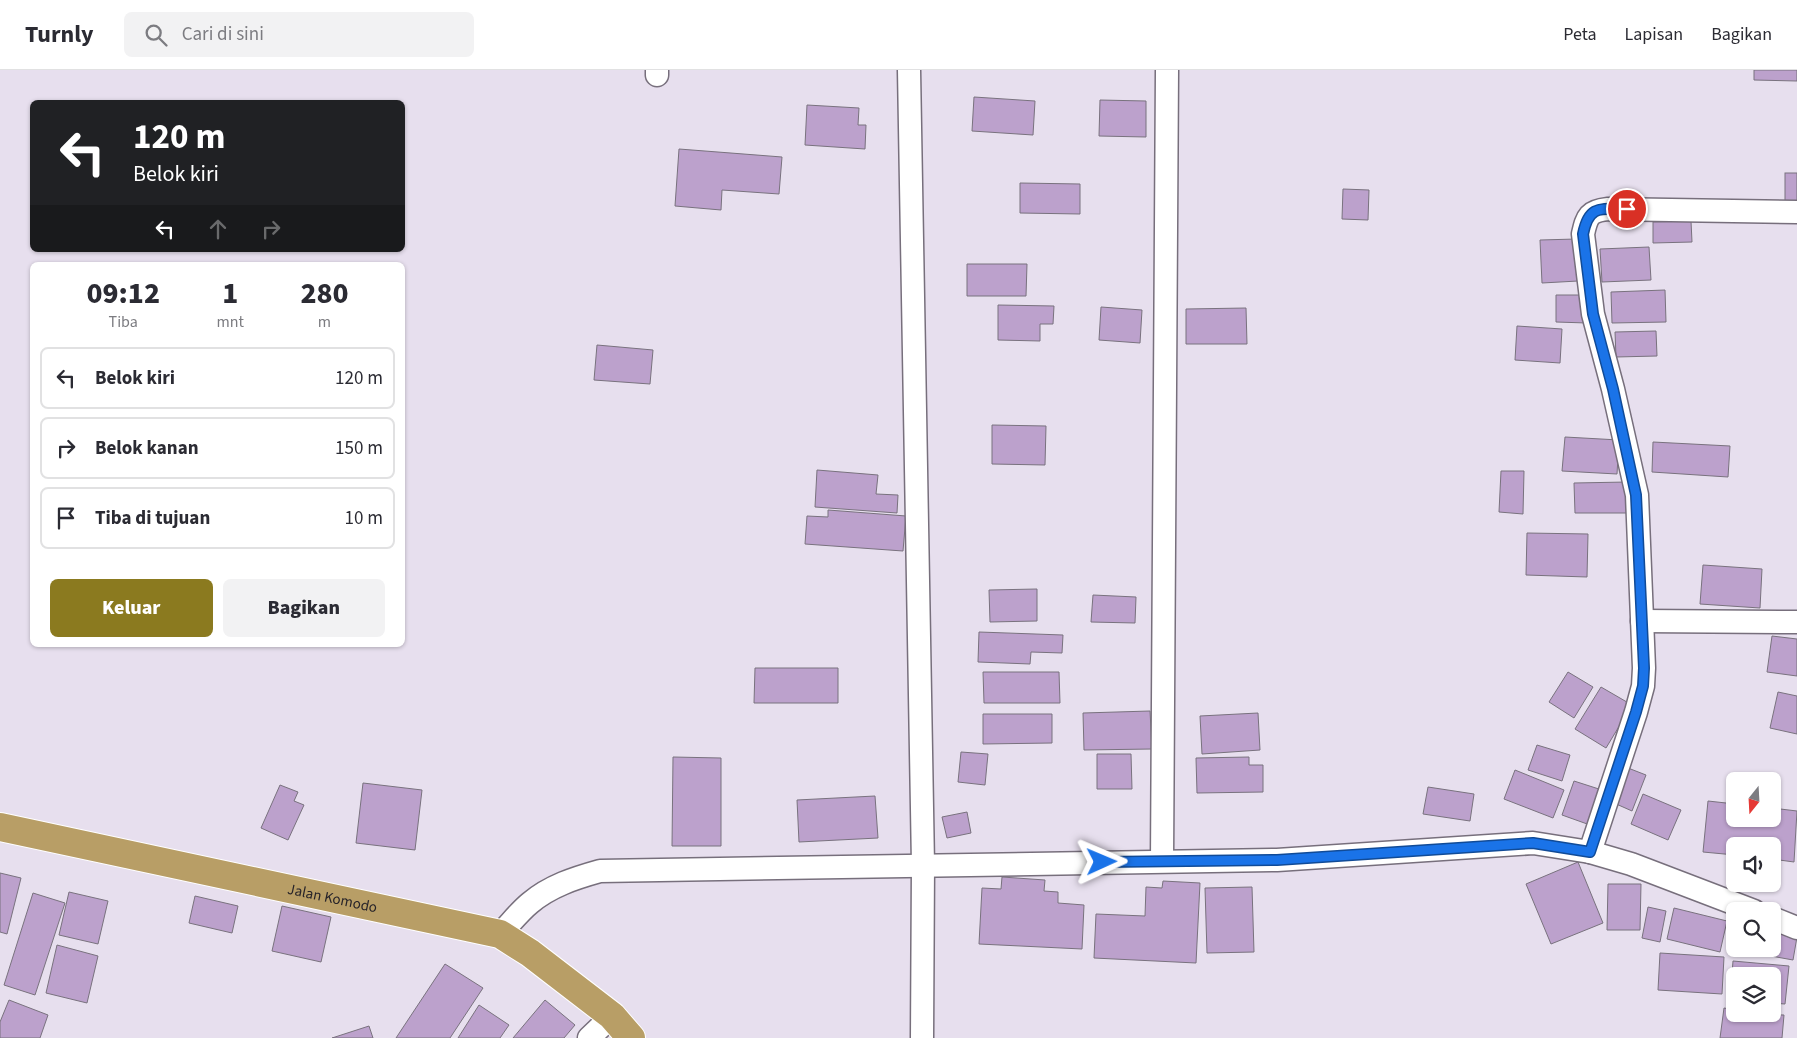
<!DOCTYPE html>
<html lang="id">
<head>
<meta charset="utf-8">
<style>
  :root { --surface:#fff; --page:#f2f2f3; --text:#2b2b33; --muted:#7c7c81; --line:#e1e1e2; --accent:#8b7a1f }
  body { margin:0; font-family:"Source Sans 3",sans-serif; background:var(--page); color:var(--text); height:100vh; display:flex; flex-direction:column; font-size:19px; white-space:nowrap }
  * { box-sizing:border-box; margin:0 }
  p { font-size:16px; color:var(--muted) }
  .icon { flex:none; width:28px; height:28px; fill:none; stroke:currentColor; stroke-width:2; stroke-linecap:round; stroke-linejoin:round }
  .map { position:relative; flex:1; overflow:hidden }
  .sheet { position:absolute; left:30px; top:192px; width:375px; height:385px; display:flex; flex-direction:column; background:var(--surface); border-radius:8px; box-shadow:0 1px 4px #0004 }
  .sheet>* { flex:none }
  .top-card { position:absolute; left:30px; top:30px; width:375px; height:152px; border-radius:8px; box-shadow:0 1px 4px #0004; background:#202124; color:#fff; overflow:hidden }
  .needle { width:32px; rotate:198deg }
  .fabs { position:absolute; left:1726px; top:702px; display:grid; gap:10px }
  .fabs a { display:grid; place-items:center; width:55px; height:55px; border-radius:8px; background:var(--surface); box-shadow:0 1px 4px #0004; font-size:25px }
  .pin { position:absolute; display:grid; place-items:center; width:42px; height:42px; color:#fff; margin:-21px; border:2px solid #fff; border-radius:50%; box-shadow:0 1px 5px #0007 }
  .me { position:absolute; width:55px; margin:-28px; rotate:89deg; stroke-linejoin:round; filter:drop-shadow(0 0 4px #0008) }
  .turn { display:flex; align-items:center; gap:18px; height:105px; padding:0 20px; font-size:22px }
  .turn .icon { width:65px; height:65px; stroke-width:2.5 }
  .turn b { display:block; font-size:35px; line-height:42px }
  .lanes { display:flex; align-items:center; height:48px; padding:0 20px; background:#0003; justify-content:center; gap:25px; direction:ltr }
  .lanes .off { opacity:.35 }
  .eta { display:flex; justify-content:space-evenly; align-items:center; height:85px; text-align:center }
  .eta b { font-size:30px; font-weight:800; line-height:35px }
  .action { display:flex; gap:10px; margin-top:auto; padding:10px 20px }
  .action a { flex:1; height:58px; border-radius:8px; background:var(--accent); color:#fff; font-size:20px; font-weight:800; line-height:58px; text-align:center }
  .action a+a { background:var(--page); color:var(--text) }
  ul { padding:0; list-style:none }
  li { display:flex; align-items:center; gap:15px; height:62px; margin:0 10px 8px; padding:0 10px; border:2px solid var(--line); border-radius:8px }
  li div { flex:1 }
  li b { display:block; font-size:19px }
  li em { font-style:normal }
  header { display:flex; align-items:center; gap:30px; box-sizing:border-box; height:70px; padding:0 25px; background:var(--surface); border-bottom:1px solid var(--line) }
  header strong { font-size:24px }
  nav { display:flex; gap:28px; margin-inline-start:auto; font-size:18px }
  .search { width:350px; height:45px; background:var(--page); display:flex; align-items:center; gap:12px; box-sizing:border-box; padding:0 18px; border-radius:8px; color:var(--muted); font-size:19px }
  .map>svg:first-child { display:block }
  .building { fill:#bca1cc; stroke:#79727e }
  .lines { fill:none; stroke-linecap:round; stroke-linejoin:round }
  .minor-casing { stroke:#776f7c; stroke-width:25 }
  .trunk-casing { stroke:#fff; stroke-width:30 }
  .minor { stroke:#fff; stroke-width:22 }
  .trunk { stroke:#b89e66; stroke-width:28 }
  .route-casing { stroke:#114b97; stroke-width:12 }
  .route { stroke:#1a73e8; stroke-width:9 }
  .labels { text-anchor:middle; stroke-width:5; stroke-linejoin:round; paint-order:stroke }
  .street-label { font-size:15px; fill:#262329; stroke:#f5ecfb }
</style>
</head>
<body>
<header>
<strong>Turnly</strong>
<div class="search"><svg class="icon" aria-label="search" viewBox="0 0 24 24"><circle cx="10" cy="10" r="6"/><path d="M15 15l6 6"/></svg>Cari di sini</div>
<nav><a>Peta</a><a>Lapisan</a><a>Bagikan</a></nav>
</header>
<div class="map">
<svg width="1797" height="968" viewBox="0 0 1797 968">
  <rect width="100%" height="100%" fill="#e7dfee"/>
  <g class="building">
    <polygon points="1754,0 1797,0 1797,11 1754,10"/>
    <polygon points="974,27 1035,31 1033,65 972,61"/>
    <polygon points="1100,30 1146,31 1146,67 1099,66"/>
    <polygon points="807,35 859,38 858,55 866,55 865,79 805,75"/>
    <polygon points="679,79 782,87 779,124 722,120 721,140 675,136"/>
    <rect x="1785" y="103" width="12" height="31"/>
    <polygon points="1020,113 1080,114 1080,144 1020,143"/>
    <polygon points="1343,119 1369,120 1368,150 1342,149"/>
    <polygon points="1691,151 1692,172 1653,173 1653,152"/>
    <polygon points="1576,169 1578,211 1542,213 1540,170"/>
    <polygon points="1649,177 1651,210 1602,212 1600,179"/>
    <polygon points="967,194 1027,194 1026,226 967,226"/>
    <polygon points="1665,220 1666,252 1612,253 1611,222"/>
    <polygon points="1556,225 1588,225 1587,253 1556,252"/>
    <polygon points="998,235 1054,236 1053,254 1040,254 1040,271 998,270"/>
    <polygon points="1101,237 1142,240 1140,273 1099,270"/>
    <polygon points="1246,238 1247,274 1186,274 1186,239"/>
    <polygon points="1517,256 1562,259 1560,293 1515,290"/>
    <polygon points="1656,261 1657,286 1616,287 1615,262"/>
    <polygon points="597,275 653,280 650,314 594,310"/>
    <polygon points="992,355 1046,356 1045,395 992,394"/>
    <polygon points="1565,367 1619,370 1617,404 1562,401"/>
    <polygon points="1653,372 1730,376 1728,407 1652,402"/>
    <polygon points="817,400 878,405 876,424 898,425 897,443 815,437"/>
    <polygon points="1501,401 1524,401 1523,444 1499,442"/>
    <polygon points="1627,412 1627,443 1575,443 1574,413"/>
    <polygon points="828,440 906,446 903,481 805,474 807,446 828,447"/>
    <polygon points="1527,463 1588,464 1587,507 1526,505"/>
    <polygon points="1703,495 1762,499 1760,538 1700,534"/>
    <polygon points="1037,519 1037,551 990,552 989,520"/>
    <polygon points="1093,525 1136,527 1135,553 1091,552"/>
    <polygon points="979,562 1063,565 1062,583 1031,582 1030,594 978,592"/>
    <polygon points="1772,566 1797,569 1797,606 1767,602"/>
    <polygon points="755,598 838,598 838,633 754,633"/>
    <polygon points="983,602 1059,602 1060,633 984,633"/>
    <polygon points="1568,602 1593,617 1574,648 1549,632"/>
    <polygon points="1601,617 1632,635 1606,678 1575,659"/>
    <polygon points="1778,622 1797,626 1797,664 1770,658"/>
    <polygon points="1150,641 1152,679 1084,680 1083,643"/>
    <polygon points="1258,643 1260,680 1202,684 1200,646"/>
    <polygon points="983,644 1052,644 1052,673 983,674"/>
    <polygon points="1537,675 1570,685 1562,711 1528,700"/>
    <polygon points="961,682 988,684 985,715 958,712"/>
    <polygon points="1097,684 1131,684 1132,719 1097,719"/>
    <polygon points="673,687 721,688 721,776 672,776"/>
    <polygon points="1249,687 1249,695 1263,695 1263,722 1197,723 1196,688"/>
    <polygon points="1628,698 1646,705 1632,741 1614,733"/>
    <polygon points="1515,700 1564,720 1553,748 1504,729"/>
    <polygon points="1574,711 1602,720 1590,755 1562,745"/>
    <polygon points="363,713 422,720 415,780 356,773"/>
    <polygon points="280,715 298,722 294,731 304,735 288,770 261,758"/>
    <polygon points="1428,717 1474,724 1470,751 1423,744"/>
    <polygon points="1643,724 1681,740 1668,770 1631,754"/>
    <polygon points="875,726 878,768 799,772 797,730"/>
    <polygon points="1708,731 1735,734 1735,749 1772,749 1772,738 1797,741 1794,792 1772,789 1772,776 1735,776 1735,785 1703,782"/>
    <polygon points="967,742 971,763 947,768 942,747"/>
    <polygon points="1578,792 1603,853 1551,874 1526,814"/>
    <polygon points="0,803 21,808 7,864 0,862"/>
    <polygon points="1002,807 1045,810 1044,821 1058,822 1058,833 1084,835 1082,879 979,874 982,818 1001,819"/>
    <polygon points="1163,811 1200,813 1196,893 1094,888 1096,844 1145,846 1146,817 1162,818"/>
    <polygon points="1608,814 1641,814 1640,860 1607,860"/>
    <polygon points="1252,817 1254,882 1207,883 1205,818"/>
    <polygon points="69,822 108,831 98,874 59,865"/>
    <polygon points="33,823 65,833 35,925 4,915"/>
    <polygon points="195,826 238,836 232,863 189,853"/>
    <polygon points="282,836 331,847 321,892 272,881"/>
    <polygon points="1648,837 1666,841 1660,872 1642,868"/>
    <polygon points="1674,838 1727,851 1720,882 1667,869"/>
    <polygon points="1735,855 1735,879 1753,879 1752,885 1730,881"/>
    <polygon points="1772,862 1797,867 1793,890 1760,884 1761,879 1772,879"/>
    <polygon points="57,875 98,886 87,933 46,923"/>
    <polygon points="1660,883 1724,887 1722,924 1658,920"/>
    <polygon points="1733,891 1789,896 1785,934 1772,933 1772,906 1735,906 1735,929 1730,929"/>
    <polygon points="445,894 483,918 450,968 396,968"/>
    <polygon points="9,930 48,945 40,968 0,968 0,952"/>
    <polygon points="545,930 575,955 564,968 513,968"/>
    <polygon points="479,935 509,955 500,968 458,968"/>
    <polygon points="1724,938 1735,940 1735,944 1784,945 1782,968 1720,968"/>
    <polygon points="369,956 373,968 332,968"/>
  </g>
  <g class="lines">
    <defs>
      <g id="minor">
        <polyline points="657,0 657,5"/>
        <polyline points="909,0 923,795 922,968"/>
        <polyline points="1642,551 1797,552"/>
        <path d="M1590 782 1636 642 1643 616 1644 598 1637 425 1613 319 1593 244 1583 164C1587 146 1589 141 1608 139L1797 142"/>
        <polyline points="1162,791 1167,0"/>
        <polyline points="1772,848 1797,858"/>
        <path d="M500 864C510 854 519 842 530 833 550 816 575 808 600 801L1277 790 1533 773 1590 782 1631 794 1754 841"/>
        <polyline points="589,968 612,946"/>
      </g>
      <g id="trunk">
        <path id="s1" d="M0 757 500 864 530 883 612 946 631 968"/>
      </g>
    </defs>
    <use href="#minor" class="minor-casing"/>
    <use href="#trunk" class="trunk-casing"/>
    <use href="#minor" class="minor"/>
    <use href="#trunk" class="trunk"/>
  </g>
  <g class="lines">
    <defs>
      <path id="route" d="M1102 792 1277 790 1533 773 1590 782 1636 642 1643 616 1644 598 1636 425 1613 319 1593 244 1583 164C1589 134 1601 139 1627 139"/>
    </defs>
    <use href="#route" class="route-casing"/>
    <use href="#route" class="route"/>
  </g>
  <g class="labels">
    <g class="street-label">
      <text dy="5" stroke="none"><textPath href="#s1" startOffset="340">Jalan Komodo</textPath></text>
    </g>
  </g>
</svg>
<div class="fabs">
<a><svg class="needle" viewBox="-14 -14 28 28"><path d="M0-13l5 13h-10z" fill="#e53935"/><path d="M0 13l5-13h-10z" fill="#7c7c81"/></svg></a>
<a><svg class="icon" aria-label="sound" viewBox="0 0 24 24"><path d="M4 9h4l5-4v14l-5-4H4zM17 9q2 3 0 6"/></svg></a>
<a><svg class="icon" aria-label="search" viewBox="0 0 24 24"><circle cx="10" cy="10" r="6"/><path d="M15 15l6 6"/></svg></a>
<a><svg class="icon" aria-label="layers" viewBox="0 0 24 24"><path d="M12 4l9 5-9 5-9-5zM3 14l9 5 9-5"/></svg></a>
</div>
<div class="pin" style="left:1627px;top:139px;background:#d93025"><svg class="icon" aria-label="arrive" viewBox="0 0 24 24"><path d="M6 21V4h12l-3 4 3 4H6"/></svg></div>
<svg class="me" style="left:1102px;top:792px" viewBox="-20 -20 40 40"><path d="M0-17L14 15 0 8-14 15z" fill="#1a73e8" stroke="#fff" stroke-width="4"/></svg>
<div class="top-card">
<div class="turn"><svg class="icon" aria-label="left" viewBox="0 0 24 24"><path d="M17 20v-9H6M10 6l-5 5 5 5"/></svg><div><b>120 m</b>Belok kiri</div></div>
<div class="lanes"><svg class="icon" aria-label="left" viewBox="0 0 24 24"><path d="M17 20v-9H6M10 6l-5 5 5 5"/></svg><svg class="icon off" aria-label="ahead" viewBox="0 0 24 24"><path d="M12 20V5M6 11l6-6 6 6"/></svg><svg class="icon off" aria-label="right" viewBox="0 0 24 24"><path d="M7 20v-9h11M14 6l5 5-5 5"/></svg></div>
</div>
<section class="sheet">
<div class="eta">
<div><b>09:12</b><p>Tiba</p></div>
<div><b>1</b><p>mnt</p></div>
<div><b>280</b><p>m</p></div>
</div>
<ul>
<li><svg class="icon" aria-label="left" viewBox="0 0 24 24"><path d="M17 20v-9H6M10 6l-5 5 5 5"/></svg><div><b>Belok kiri</b></div><em>120 m</em></li>
<li><svg class="icon" aria-label="right" viewBox="0 0 24 24"><path d="M7 20v-9h11M14 6l5 5-5 5"/></svg><div><b>Belok kanan</b></div><em>150 m</em></li>
<li><svg class="icon" aria-label="arrive" viewBox="0 0 24 24"><path d="M6 21V4h12l-3 4 3 4H6"/></svg><div><b>Tiba di tujuan</b></div><em>10 m</em></li>
</ul>
<div class="action"><a>Keluar</a><a>Bagikan</a></div>
</section>
</div>
</body>
</html>
